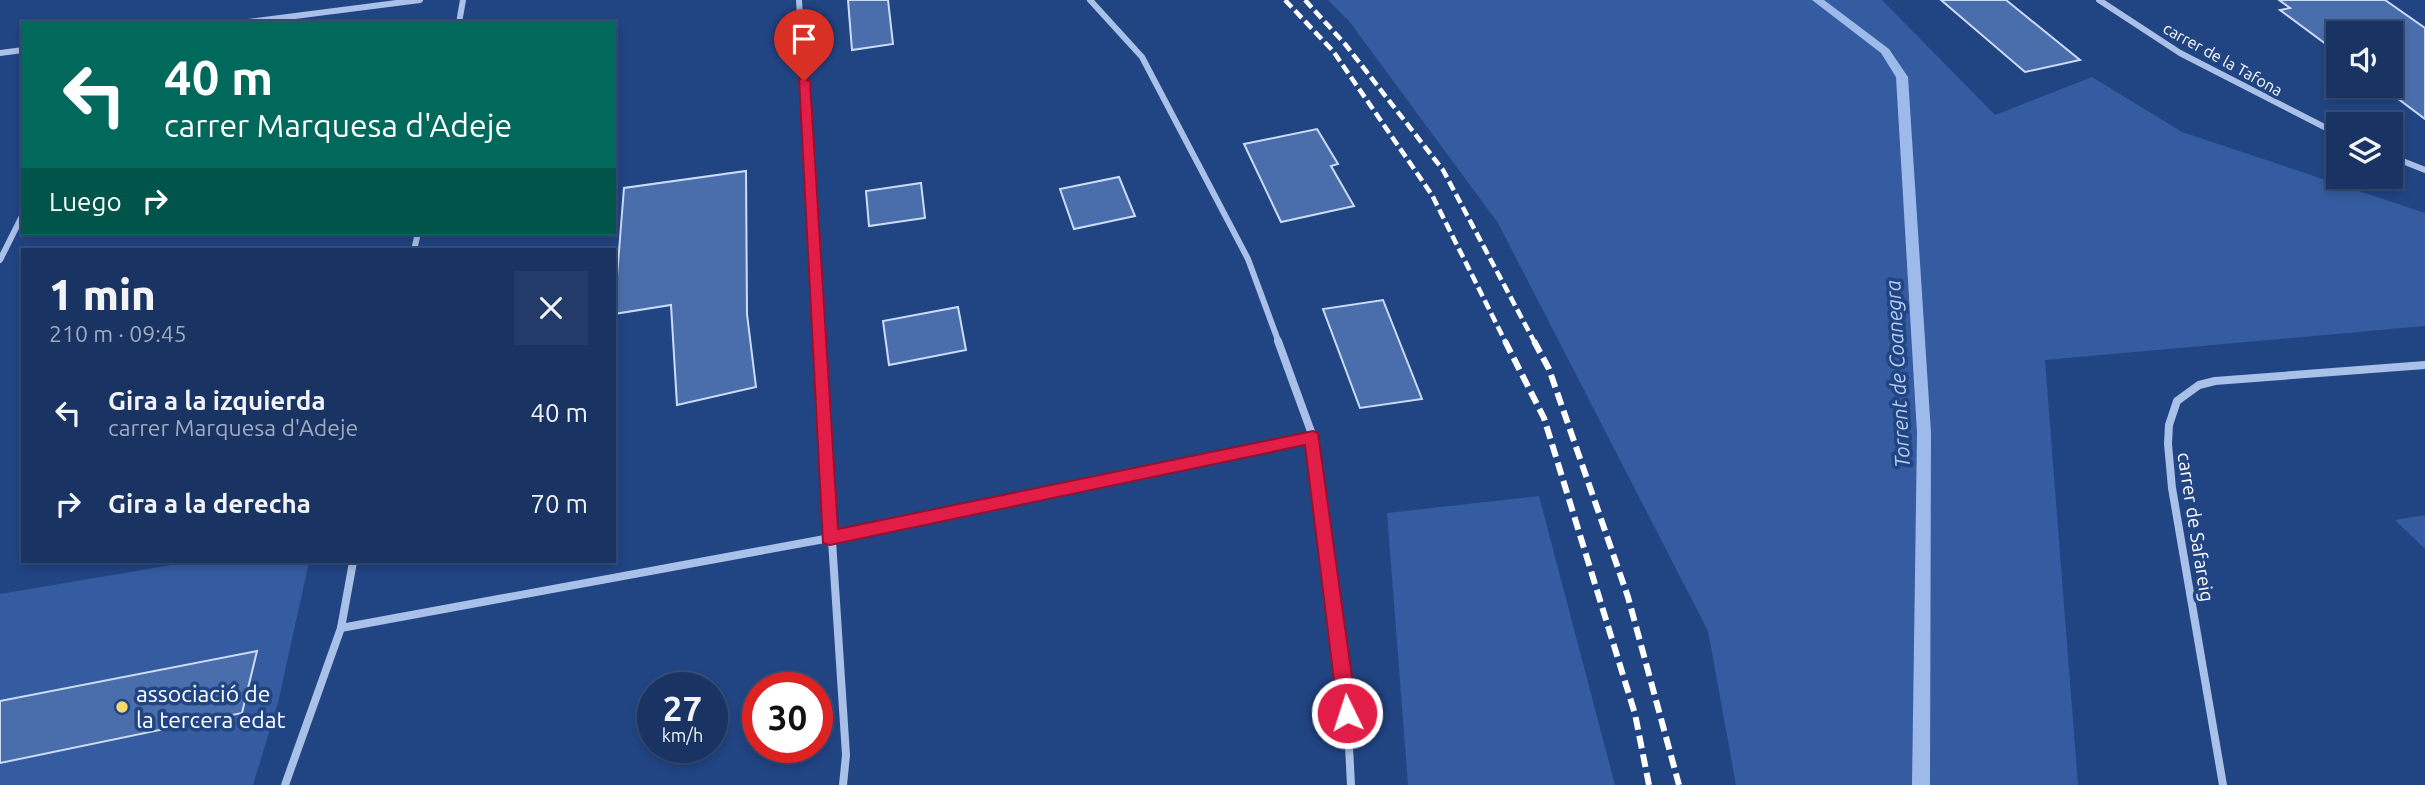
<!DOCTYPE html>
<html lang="es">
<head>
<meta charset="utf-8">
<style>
  :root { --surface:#193362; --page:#223b68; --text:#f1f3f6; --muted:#9faabe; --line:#374e77 }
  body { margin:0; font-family:Ubuntu,sans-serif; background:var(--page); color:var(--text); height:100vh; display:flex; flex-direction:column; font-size:26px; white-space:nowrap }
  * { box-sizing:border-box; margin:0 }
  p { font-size:23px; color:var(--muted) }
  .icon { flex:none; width:38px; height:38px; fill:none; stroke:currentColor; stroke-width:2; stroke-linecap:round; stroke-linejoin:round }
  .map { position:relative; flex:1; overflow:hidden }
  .side { position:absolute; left:21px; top:248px; width:595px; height:315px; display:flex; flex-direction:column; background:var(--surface); border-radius:0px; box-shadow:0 4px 10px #0003,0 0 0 2px var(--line) }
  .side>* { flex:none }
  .guide { position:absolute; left:21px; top:21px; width:595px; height:214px; border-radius:0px; box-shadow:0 4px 10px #0003,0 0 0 2px var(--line); background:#00695c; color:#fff; overflow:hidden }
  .buttons { position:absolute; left:2326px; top:21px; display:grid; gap:14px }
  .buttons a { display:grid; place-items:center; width:77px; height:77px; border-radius:0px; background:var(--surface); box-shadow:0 4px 10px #0003,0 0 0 2px var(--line); font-size:35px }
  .speed { position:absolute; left:637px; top:672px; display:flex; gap:14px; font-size:35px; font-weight:700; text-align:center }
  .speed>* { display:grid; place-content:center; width:91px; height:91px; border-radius:50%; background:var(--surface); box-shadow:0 4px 10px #0003,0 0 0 2px var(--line); line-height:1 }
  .speed small { font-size:18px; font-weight:400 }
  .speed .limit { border:10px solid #d22; background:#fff; color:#111 }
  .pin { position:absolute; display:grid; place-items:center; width:60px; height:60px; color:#fff; margin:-72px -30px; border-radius:50% 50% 50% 0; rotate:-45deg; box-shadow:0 0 7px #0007 }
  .pin .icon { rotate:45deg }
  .me { position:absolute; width:77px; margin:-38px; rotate:356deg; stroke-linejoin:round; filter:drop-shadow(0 0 5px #0008) }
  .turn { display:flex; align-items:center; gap:24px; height:147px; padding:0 28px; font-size:32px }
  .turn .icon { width:91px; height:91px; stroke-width:2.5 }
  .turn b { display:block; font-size:49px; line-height:60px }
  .then { display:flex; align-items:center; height:66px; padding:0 28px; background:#0003; gap:14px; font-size:26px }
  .round { display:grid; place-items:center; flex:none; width:74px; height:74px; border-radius:0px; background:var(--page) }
  .overview { display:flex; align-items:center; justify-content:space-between; height:119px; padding:0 28px }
  h1 { font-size:42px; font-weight:800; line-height:52px }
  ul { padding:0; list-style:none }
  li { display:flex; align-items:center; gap:21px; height:91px; padding:0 28px }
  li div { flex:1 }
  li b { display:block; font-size:26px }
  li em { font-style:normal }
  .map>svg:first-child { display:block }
  .green { fill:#355ca0 }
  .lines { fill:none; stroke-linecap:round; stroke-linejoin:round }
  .stream { fill:#9dbaea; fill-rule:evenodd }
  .building { fill:#4a6eac; stroke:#cddcf6; stroke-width:2 }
  .minor-far1 { stroke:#a9c0e8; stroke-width:6 }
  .minor { stroke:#a9c0e8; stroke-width:8 }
  .rail-far1 { stroke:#fff; stroke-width:4.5; stroke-dasharray:10 4.5; stroke-linecap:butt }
  .rail { stroke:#fff; stroke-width:6; stroke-dasharray:13 6; stroke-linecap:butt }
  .route { fill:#e11d48; stroke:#92132f; stroke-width:2 }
  .poi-dot { fill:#f5d86b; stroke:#214483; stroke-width:2.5 }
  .labels { text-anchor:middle; stroke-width:7; stroke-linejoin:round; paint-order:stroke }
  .far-street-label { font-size:16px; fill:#fff; stroke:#214483 }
  .street-label { font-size:19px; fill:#fff; stroke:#214483 }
  .water-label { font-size:21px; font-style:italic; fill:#b5cbf0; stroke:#214483 }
  .near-poi-label { font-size:23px; fill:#fff; stroke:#214483; text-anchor:start }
</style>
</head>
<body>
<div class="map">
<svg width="2425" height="785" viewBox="0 0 2425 785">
  <rect width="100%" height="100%" fill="#214483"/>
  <g class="green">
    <polygon points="1328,0 1882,0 1995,115 2092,77 2182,132 2425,213 2425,326 2045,360 2078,785 1736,785 1708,631 1498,223 1349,21"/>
    <polygon points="1539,496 1615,785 1408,785 1387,513"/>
    <polygon points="2425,515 2425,549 2395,520"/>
    <polygon points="189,562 309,562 278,703 253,785 0,785 0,594"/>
  </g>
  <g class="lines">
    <polygon class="stream" points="1812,0 1824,0 1889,49 1908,77 1931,433 1930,785 1912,785 1917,433 1896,77 1881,53"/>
  </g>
  <g class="building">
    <polygon points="848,0 888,0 893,44 852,50"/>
    <polygon points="1941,0 2006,0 2080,60 2025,72"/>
    <polygon points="2279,0 2385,0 2425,28 2425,119 2381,86 2390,86 2390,33 2338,33 2338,53 2280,10 2290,8"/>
    <polygon points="1317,129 1338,164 1331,166 1354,206 1281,222 1244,144"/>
    <polygon points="746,171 747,314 756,387 677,405 671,305 614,314 624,188"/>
    <polygon points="1119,177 1135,216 1074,229 1060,189"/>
    <polygon points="921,183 925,218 869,226 866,191"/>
    <polygon points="1383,300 1422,399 1360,408 1323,309"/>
    <polygon points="958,307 966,350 889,365 883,321"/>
    <polygon points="257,651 242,713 0,763 0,701"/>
  </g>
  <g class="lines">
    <g class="minor-far1">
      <polyline points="799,0 819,343"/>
      <polyline points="1090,0 1142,57 1248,259 1279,343"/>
      <polyline points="2099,0 2180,53 2338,134"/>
      <polyline points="240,23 420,0"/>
      <polyline points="459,23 463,0"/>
      <polyline points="0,53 23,50"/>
      <polyline points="2390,156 2425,170"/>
      <polyline points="414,250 418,233"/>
      <polyline points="0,260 23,214"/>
    </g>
    <g class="minor">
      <polyline points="819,341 846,755 843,785"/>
      <polyline points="1278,341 1313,437 1346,688 1351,785"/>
      <polyline points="341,628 830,538 1313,437"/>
      <polyline points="285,785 341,628 353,562"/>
      <polyline points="2223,785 2172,488 2168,444 2169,425 2177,401 2199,385 2215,381 2425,365"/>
    </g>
    <g class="rail-far1">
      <polyline points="1285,0 1333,51 1432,195 1506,343"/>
      <polyline points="1305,0 1345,44 1443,170 1535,343"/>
    </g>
    <g class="rail">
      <polyline points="1505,341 1544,418 1635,714 1649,785"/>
      <polyline points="1534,341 1549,369 1628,597 1679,785"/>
    </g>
  </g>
  <polygon class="route" points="799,78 810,81 838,529 1313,431 1318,433 1357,713 1354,719 1347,721 1341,719 1338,713 1305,445 830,545 823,543"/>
  <circle class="poi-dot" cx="122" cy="707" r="7"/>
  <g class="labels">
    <g class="far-street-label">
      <text transform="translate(2223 59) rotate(29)" y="6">carrer de la Tafona</text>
    </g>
    <g class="street-label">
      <text transform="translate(2196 527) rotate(81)" y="7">carrer de Safareig</text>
    </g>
    <g class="water-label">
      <text transform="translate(1898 374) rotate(-93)" y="7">Torrent de Coanegra</text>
    </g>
    <g class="near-poi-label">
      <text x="136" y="702">associació de<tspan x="136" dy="26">la tercera edat</tspan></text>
    </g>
  </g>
</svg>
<div class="buttons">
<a><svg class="icon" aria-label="sound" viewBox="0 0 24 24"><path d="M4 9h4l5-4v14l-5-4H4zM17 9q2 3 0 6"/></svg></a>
<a><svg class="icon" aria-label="layers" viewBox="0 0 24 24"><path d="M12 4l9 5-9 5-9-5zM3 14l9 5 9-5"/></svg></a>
</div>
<div class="speed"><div>27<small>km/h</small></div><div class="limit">30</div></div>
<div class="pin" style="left:804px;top:81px;background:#d93025"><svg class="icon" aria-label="arrive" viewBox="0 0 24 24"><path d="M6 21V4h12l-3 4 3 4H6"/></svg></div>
<svg class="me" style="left:1347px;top:713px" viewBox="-20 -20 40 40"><circle r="17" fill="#e11d48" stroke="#fff" stroke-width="3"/><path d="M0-11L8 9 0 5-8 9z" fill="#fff"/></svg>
<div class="guide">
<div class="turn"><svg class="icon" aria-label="left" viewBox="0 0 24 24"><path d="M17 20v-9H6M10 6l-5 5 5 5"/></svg><div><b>40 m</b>carrer Marquesa d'Adeje</div></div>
<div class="then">Luego<svg class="icon" aria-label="right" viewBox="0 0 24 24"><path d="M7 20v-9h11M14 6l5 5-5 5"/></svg></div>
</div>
<section class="side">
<div class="overview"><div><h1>1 min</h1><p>210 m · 09:45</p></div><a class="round"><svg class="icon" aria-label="close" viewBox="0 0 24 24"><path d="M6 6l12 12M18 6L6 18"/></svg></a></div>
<ul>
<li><svg class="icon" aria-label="left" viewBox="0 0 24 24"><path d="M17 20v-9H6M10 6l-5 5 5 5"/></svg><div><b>Gira a la izquierda</b><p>carrer Marquesa d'Adeje</p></div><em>40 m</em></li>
<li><svg class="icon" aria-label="right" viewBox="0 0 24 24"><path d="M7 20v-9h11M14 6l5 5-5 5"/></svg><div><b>Gira a la derecha</b></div><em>70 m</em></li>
</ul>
</section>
</div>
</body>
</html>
